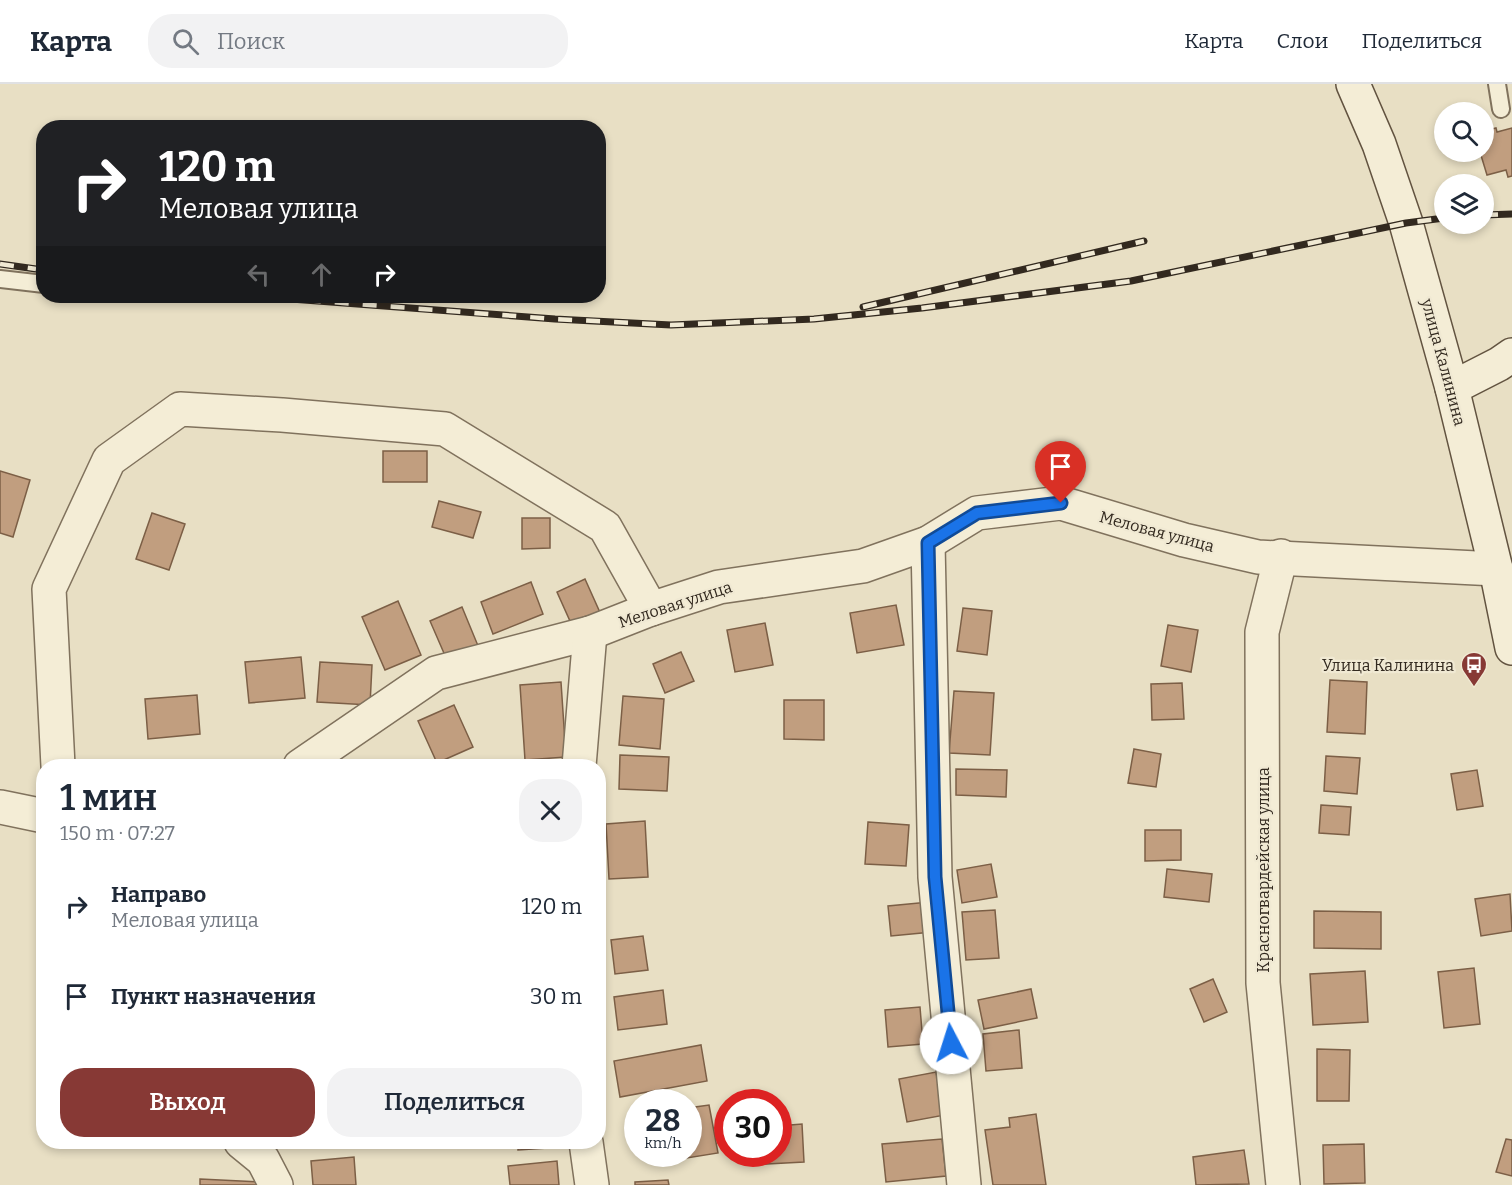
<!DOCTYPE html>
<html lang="ru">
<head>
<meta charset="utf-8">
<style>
  :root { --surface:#fff; --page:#f2f2f3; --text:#1f2937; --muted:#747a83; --line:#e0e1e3; --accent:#873935 }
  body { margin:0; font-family:Bitter,serif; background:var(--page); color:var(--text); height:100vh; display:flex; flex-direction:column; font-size:22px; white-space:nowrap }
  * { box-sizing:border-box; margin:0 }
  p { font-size:20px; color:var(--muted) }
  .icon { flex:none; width:33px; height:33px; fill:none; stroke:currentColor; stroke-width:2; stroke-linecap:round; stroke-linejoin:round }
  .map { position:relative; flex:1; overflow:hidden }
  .side { position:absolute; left:36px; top:675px; width:570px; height:390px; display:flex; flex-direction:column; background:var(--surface); border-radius:24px; box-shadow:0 3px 9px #0003 }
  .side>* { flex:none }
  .top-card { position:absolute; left:36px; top:36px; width:570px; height:183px; border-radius:24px; box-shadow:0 3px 9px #0003; background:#202124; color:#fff; overflow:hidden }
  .controls { position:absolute; left:1434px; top:18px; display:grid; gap:12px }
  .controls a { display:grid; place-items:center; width:60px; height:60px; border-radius:50%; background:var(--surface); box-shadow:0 3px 9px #0003; font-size:30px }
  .speed { position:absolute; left:624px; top:1005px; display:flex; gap:12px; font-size:30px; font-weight:700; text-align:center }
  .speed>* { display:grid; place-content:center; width:78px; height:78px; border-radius:50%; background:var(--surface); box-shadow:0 3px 9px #0003; line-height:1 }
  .speed small { font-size:15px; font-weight:400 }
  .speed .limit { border:9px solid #d22; background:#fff; color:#111 }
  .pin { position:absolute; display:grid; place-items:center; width:51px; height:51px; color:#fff; margin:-62px -26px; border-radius:50% 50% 50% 0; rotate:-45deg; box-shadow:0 0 6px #0007 }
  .pin .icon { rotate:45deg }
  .me { position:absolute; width:66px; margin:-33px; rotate:355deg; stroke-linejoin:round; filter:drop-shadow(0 0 4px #0008) }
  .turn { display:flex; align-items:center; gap:21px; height:126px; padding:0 24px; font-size:27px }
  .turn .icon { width:78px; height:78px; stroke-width:2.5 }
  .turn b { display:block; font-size:42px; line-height:51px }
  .lanes { display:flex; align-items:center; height:57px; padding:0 24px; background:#0003; justify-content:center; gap:30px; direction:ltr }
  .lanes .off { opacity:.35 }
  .round { display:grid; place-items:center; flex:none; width:63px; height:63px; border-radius:24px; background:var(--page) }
  .headline { display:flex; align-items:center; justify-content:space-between; height:102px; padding:0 24px }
  h1 { font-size:36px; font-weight:600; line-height:45px }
  .action { display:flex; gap:12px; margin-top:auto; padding:12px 24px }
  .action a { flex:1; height:69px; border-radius:24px; background:var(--accent); color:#fff; font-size:24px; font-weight:600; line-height:69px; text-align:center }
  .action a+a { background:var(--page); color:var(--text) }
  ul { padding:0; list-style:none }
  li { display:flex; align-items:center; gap:18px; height:90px; padding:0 24px }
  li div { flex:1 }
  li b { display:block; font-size:22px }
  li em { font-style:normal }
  header { display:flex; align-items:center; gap:36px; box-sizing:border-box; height:84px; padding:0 30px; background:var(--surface); border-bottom:2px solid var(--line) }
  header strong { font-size:28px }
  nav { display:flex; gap:33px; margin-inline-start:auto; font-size:21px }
  .search { width:420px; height:54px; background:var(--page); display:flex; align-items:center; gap:15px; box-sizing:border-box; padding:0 21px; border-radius:24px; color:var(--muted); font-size:22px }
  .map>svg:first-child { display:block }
  .building { fill:#c19e7f; stroke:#7c5f46; stroke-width:1.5 }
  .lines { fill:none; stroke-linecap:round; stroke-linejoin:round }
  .lane-casing { stroke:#80725d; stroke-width:20 }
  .street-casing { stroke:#80725d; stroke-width:36 }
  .secondary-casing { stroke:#625340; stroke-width:36 }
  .lane { stroke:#f4edd6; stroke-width:16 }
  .street { stroke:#f4edd6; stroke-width:33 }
  .secondary { stroke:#f4edd6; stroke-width:33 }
  .rail-casing { stroke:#32291f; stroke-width:7 }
  .rail { stroke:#f0e9d3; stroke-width:4.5; stroke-dasharray:14; stroke-linecap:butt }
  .route-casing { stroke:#114b97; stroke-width:15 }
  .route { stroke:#1a73e8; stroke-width:10 }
  .labels { text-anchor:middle; stroke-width:4.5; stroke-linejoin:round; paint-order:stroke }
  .street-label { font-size:16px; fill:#32291f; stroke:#f0e9d3 }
  .poi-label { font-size:16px; fill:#32291f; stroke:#f0e9d3; text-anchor:end }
</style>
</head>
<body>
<header>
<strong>Карта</strong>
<div class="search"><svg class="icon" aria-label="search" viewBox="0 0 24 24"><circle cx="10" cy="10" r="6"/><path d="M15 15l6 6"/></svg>Поиск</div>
<nav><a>Карта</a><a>Слои</a><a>Поделиться</a></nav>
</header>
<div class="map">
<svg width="1512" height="1101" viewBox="0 0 1512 1101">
  <rect width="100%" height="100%" fill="#e8dfc4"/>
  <g class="building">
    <polygon points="1496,44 1497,48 1512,44 1512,92 1508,93 1506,86 1487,91 1480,68 1484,68 1484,47"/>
    <rect x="383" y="367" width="44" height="31"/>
    <polygon points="0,387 30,396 13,453 0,449"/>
    <polygon points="439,417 481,428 473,454 432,443"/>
    <polygon points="152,429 185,440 169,486 136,475"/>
    <polygon points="522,434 550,434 550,464 522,465"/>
    <polygon points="585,495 602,533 574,546 557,508"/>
    <polygon points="531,498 543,530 493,550 481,518"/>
    <polygon points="398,517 421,571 385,586 362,533"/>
    <polygon points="896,521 904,561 857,569 850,529"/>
    <polygon points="462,523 481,569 450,583 430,537"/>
    <polygon points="963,524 992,527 987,571 957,567"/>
    <polygon points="765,539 773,581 735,588 727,546"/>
    <polygon points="1168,541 1198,546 1191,588 1161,582"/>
    <polygon points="681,568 694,597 665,609 653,580"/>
    <polygon points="301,573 305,614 249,619 245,578"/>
    <polygon points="320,578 372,581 370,621 317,618"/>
    <polygon points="1330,596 1367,598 1365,650 1327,648"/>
    <polygon points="561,598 566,673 525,676 520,601"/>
    <polygon points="1182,599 1184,635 1152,636 1151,600"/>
    <polygon points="954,607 994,609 990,671 949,669"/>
    <polygon points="197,611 200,650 148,655 145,615"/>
    <polygon points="623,612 664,615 660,665 619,661"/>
    <polygon points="784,616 824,616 824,656 784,655"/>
    <polygon points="454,621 473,663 437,679 418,637"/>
    <polygon points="1134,665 1161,670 1156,703 1128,699"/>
    <polygon points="620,671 669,673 667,707 619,705"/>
    <polygon points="1326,672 1360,674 1357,710 1324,707"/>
    <rect x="516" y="678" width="41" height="4"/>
    <polygon points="956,685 1007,686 1006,713 956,711"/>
    <polygon points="1477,686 1483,722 1457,726 1451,690"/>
    <polygon points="1321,721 1351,723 1349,751 1319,749"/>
    <polygon points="645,737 648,793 609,795 606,740"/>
    <polygon points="868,738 909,741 906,782 865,780"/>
    <polygon points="1145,746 1181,746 1181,776 1145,777"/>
    <polygon points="991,780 997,813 962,819 957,786"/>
    <polygon points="1167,785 1212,790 1209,818 1164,813"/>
    <polygon points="1510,810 1512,847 1481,852 1475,815"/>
    <polygon points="929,818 932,848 891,852 888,822"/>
    <polygon points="995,826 999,874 966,876 962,828"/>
    <polygon points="1314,827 1381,828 1381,865 1314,864"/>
    <polygon points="643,852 648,886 615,890 611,856"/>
    <polygon points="1474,884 1480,940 1444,944 1438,888"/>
    <polygon points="1365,887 1368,938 1313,941 1310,890"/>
    <polygon points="1213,895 1227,928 1204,938 1190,905"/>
    <polygon points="1031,905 1037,934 984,945 978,916"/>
    <polygon points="663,906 667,940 618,946 614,913"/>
    <polygon points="920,923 923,960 888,963 885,926"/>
    <polygon points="1019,946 1022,984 986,987 983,950"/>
    <polygon points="701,961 707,997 620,1013 614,977"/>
    <polygon points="1317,965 1350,966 1349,1017 1317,1017"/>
    <polygon points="936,988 945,1031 907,1038 899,995"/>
    <polygon points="709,1021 718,1069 662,1078 660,1070 688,1070 688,1024"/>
    <polygon points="1036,1030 1046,1101 993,1101 985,1046 1010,1043 1009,1034"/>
    <polygon points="802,1040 804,1078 746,1081 746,1070 778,1070 778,1042"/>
    <polygon points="942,1055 946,1092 886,1098 882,1060"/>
    <polygon points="1506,1055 1512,1056 1512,1092 1496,1088"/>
    <polygon points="518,1058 562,1058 563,1063 518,1066"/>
    <polygon points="1364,1060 1365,1099 1324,1100 1323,1061"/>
    <polygon points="1244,1066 1249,1100 1196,1101 1193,1073"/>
    <polygon points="354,1073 356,1101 313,1101 311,1077"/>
    <polygon points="557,1077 559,1101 510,1101 508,1082"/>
    <polygon points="200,1095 262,1098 262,1101 200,1101"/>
    <polygon points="668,1096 669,1101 635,1101 635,1098"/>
  </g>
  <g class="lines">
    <defs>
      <g id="lane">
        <polyline points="1497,0 1501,25"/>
        <polyline points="0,195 44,200"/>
      </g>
      <g id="street">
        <polyline points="928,459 935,793 964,1101"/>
        <polyline points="1281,472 1262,548 1263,899 1283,1101"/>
        <polyline points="58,682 49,505 109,376 180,325 282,331 445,345 605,443 651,525"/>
        <polyline points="300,682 436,589 590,549 651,525 719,503 863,482 928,459 977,429 1061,419 1184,456 1258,473 1496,485"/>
        <polyline points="579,682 590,549"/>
        <polyline points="0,723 44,732"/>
        <polyline points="241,1058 263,1076 276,1101"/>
        <polyline points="586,1058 592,1101"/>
      </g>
      <g id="secondary">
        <polyline points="1353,0 1379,60 1406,139 1452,304 1496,485 1512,564"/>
        <polyline points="1452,304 1499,280 1512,271"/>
      </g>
    </defs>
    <use href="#lane" class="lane-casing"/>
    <use href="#street" class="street-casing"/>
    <use href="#secondary" class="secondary-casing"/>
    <use href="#lane" class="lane"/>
    <use href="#street" class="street"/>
    <use href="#secondary" class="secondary"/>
    <defs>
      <g id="rail">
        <polyline points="1484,131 1512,130"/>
        <polyline points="0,180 36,185"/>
        <polyline points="251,212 555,235 671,241 814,235 922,224 1131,197 1406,139 1444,134"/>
        <polyline points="863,223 1144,157"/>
      </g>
    </defs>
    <use href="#rail" class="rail-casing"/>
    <use href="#rail" class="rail"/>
  </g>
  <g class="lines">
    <defs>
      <polyline id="route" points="951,959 935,793 928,459 977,429 1061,419"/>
    </defs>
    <use href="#route" class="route-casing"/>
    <use href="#route" class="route"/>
  </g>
  <defs>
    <symbol id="bus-pin" viewBox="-11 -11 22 30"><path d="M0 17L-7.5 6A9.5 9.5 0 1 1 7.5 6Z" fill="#873935" stroke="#f0e9d3"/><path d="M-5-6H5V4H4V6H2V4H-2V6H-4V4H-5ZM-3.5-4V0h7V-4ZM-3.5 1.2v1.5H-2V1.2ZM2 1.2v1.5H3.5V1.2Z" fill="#fff"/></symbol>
  </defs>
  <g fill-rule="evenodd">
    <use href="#bus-pin" x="1459" y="566" width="30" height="40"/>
  </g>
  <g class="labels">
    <g class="street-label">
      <text transform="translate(1444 278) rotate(75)" y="6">улица Калинина</text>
      <text transform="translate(1157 447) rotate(15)" y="6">Меловая улица</text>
      <text transform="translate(675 520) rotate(-18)" y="6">Меловая улица</text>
      <text transform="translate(1263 786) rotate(-90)" y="6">Красногвардейская улица</text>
    </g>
    <g class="poi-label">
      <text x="1454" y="587">Улица Калинина</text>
    </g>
  </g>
</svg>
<div class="controls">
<a><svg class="icon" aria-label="search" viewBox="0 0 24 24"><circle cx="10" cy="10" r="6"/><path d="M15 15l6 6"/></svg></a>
<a><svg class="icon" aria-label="layers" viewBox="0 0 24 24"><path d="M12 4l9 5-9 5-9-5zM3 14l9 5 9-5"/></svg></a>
</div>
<div class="speed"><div>28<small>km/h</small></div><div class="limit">30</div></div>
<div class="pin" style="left:1061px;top:419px;background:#d93025"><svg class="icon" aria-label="arrive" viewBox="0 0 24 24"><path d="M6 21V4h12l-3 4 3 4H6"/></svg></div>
<svg class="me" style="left:951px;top:959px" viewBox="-20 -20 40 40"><circle r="19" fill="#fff"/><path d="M0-13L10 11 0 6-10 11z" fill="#1a73e8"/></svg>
<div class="top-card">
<div class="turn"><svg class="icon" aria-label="right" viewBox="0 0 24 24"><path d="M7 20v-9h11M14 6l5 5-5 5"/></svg><div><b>120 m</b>Меловая улица</div></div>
<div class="lanes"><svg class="icon off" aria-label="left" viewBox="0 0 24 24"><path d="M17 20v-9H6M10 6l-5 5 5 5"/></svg><svg class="icon off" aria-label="ahead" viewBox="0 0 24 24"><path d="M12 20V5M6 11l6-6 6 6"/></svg><svg class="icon" aria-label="right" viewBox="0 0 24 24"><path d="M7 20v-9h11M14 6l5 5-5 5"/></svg></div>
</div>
<section class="side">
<div class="headline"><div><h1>1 мин</h1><p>150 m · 07:27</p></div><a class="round"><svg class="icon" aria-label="close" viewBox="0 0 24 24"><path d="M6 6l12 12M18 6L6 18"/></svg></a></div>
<ul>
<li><svg class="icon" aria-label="right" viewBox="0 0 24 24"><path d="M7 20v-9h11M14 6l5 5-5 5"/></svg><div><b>Направо</b><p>Меловая улица</p></div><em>120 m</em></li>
<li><svg class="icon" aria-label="arrive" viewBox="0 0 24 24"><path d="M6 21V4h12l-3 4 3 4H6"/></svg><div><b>Пункт назначения</b></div><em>30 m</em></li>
</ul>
<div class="action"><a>Выход</a><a>Поделиться</a></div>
</section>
</div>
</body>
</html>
